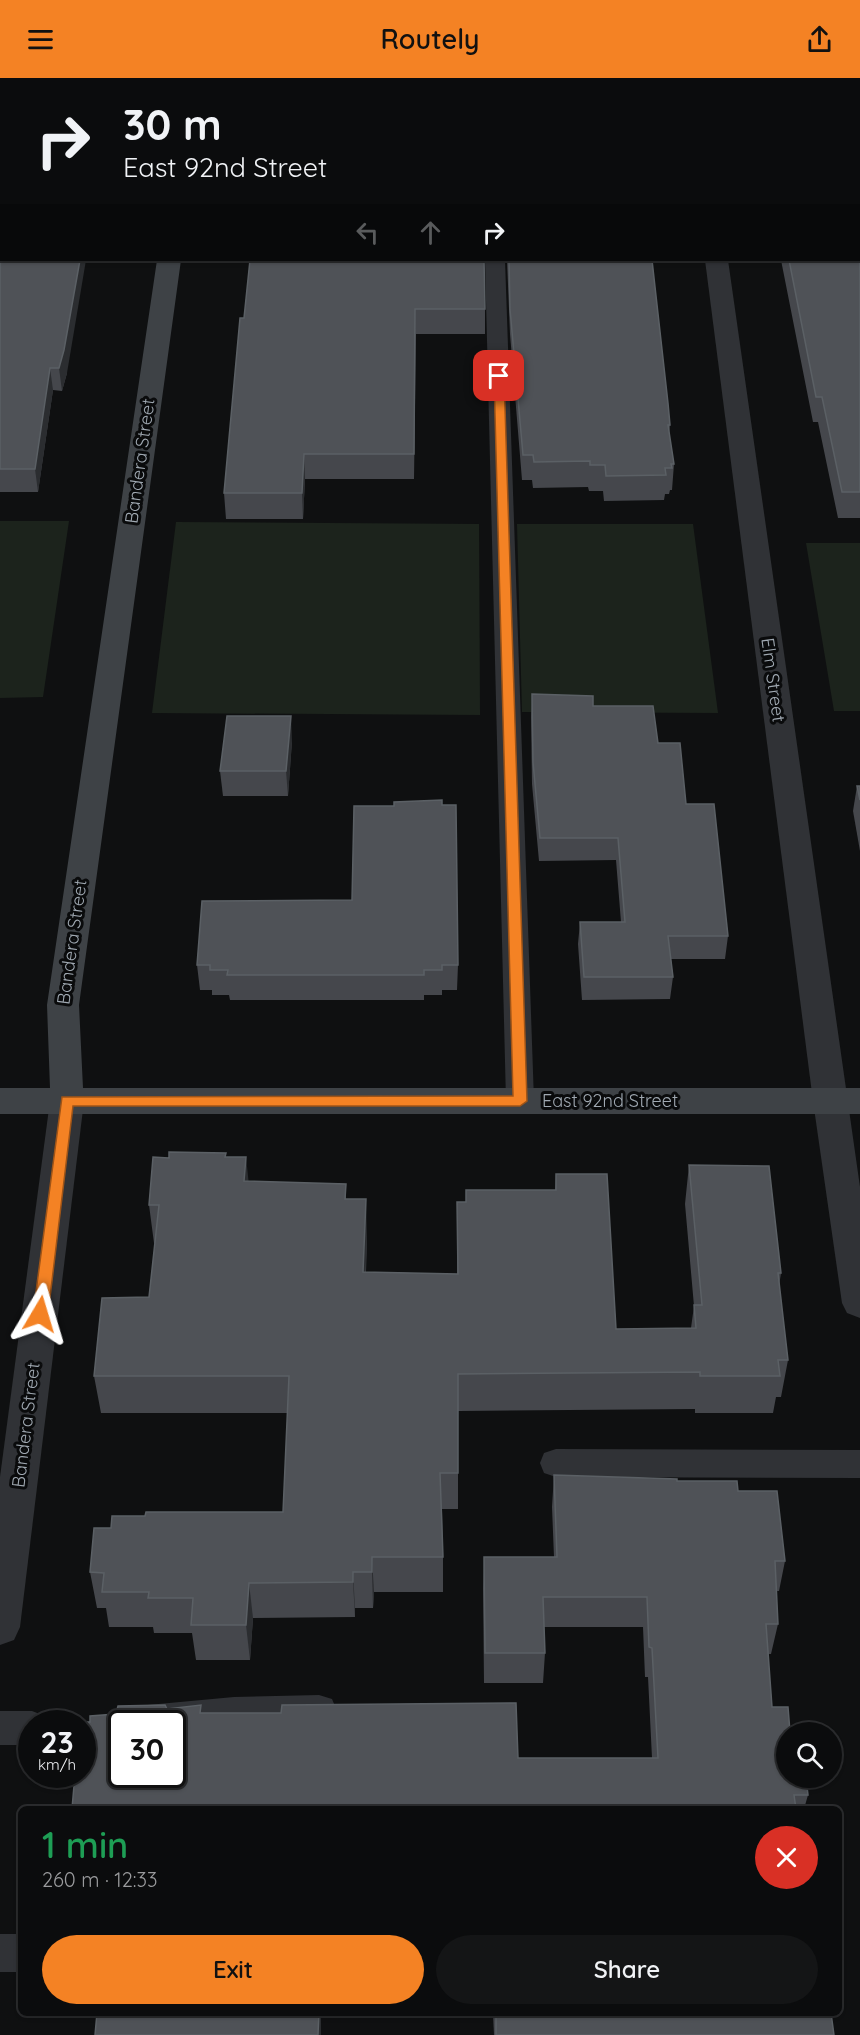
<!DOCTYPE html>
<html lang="en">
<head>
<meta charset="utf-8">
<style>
  :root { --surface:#0b0c0d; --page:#141516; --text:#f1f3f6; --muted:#9a9b9d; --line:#2b2c2e; --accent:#f48224 }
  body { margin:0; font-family:Quicksand,sans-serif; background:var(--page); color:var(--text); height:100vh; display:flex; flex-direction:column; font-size:22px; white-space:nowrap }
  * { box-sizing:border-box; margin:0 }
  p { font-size:20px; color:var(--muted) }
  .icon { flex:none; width:33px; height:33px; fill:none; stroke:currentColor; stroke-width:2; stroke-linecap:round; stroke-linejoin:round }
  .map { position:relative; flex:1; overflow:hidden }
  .drawer { position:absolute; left:18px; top:1728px; width:824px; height:210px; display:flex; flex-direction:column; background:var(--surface); border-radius:9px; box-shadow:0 2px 4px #0004,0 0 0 2px var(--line) }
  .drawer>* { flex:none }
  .top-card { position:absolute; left:0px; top:0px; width:861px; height:183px; box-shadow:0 2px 4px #0004,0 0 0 2px var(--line); background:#0b0c0d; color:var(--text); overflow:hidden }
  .tools { position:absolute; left:776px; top:1644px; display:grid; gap:12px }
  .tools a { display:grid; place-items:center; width:66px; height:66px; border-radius:50%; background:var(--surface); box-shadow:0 2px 4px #0004,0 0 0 2px var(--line); font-size:30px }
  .speed { position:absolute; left:18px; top:1632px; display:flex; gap:12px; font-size:30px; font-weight:700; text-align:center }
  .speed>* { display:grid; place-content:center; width:78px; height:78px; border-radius:50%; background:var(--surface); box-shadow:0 2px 4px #0004,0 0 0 2px var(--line); line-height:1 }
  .speed small { font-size:15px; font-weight:400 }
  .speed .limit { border:3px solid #111; border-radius:9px; background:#fff; color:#111 }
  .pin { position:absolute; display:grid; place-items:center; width:51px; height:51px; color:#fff; margin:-26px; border-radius:12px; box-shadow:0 3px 9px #0006 }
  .me { position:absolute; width:66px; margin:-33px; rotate:7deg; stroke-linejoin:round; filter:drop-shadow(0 0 4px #0008) }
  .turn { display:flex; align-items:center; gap:21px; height:126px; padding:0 24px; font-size:27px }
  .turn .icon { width:78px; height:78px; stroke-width:2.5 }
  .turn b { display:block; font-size:42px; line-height:51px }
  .lanes { display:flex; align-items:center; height:57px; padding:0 24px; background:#0003; justify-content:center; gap:30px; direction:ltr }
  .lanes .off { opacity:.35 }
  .round { display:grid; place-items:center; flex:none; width:63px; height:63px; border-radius:32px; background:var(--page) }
  .overview { display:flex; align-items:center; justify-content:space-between; height:102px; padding:0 24px }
  h1 { font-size:36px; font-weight:600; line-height:45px; color:#1e9e55 }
  .button { display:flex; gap:12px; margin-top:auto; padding:12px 24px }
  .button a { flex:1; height:69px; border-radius:36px; background:var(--accent); color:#111; font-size:24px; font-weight:600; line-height:69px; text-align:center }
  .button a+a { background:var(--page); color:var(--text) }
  header { display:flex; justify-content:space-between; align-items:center; height:78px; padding:0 24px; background:var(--accent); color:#111; font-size:27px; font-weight:600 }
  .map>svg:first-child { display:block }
  .green { fill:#1c231c }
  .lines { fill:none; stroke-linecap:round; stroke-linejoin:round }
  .lane { fill:#303236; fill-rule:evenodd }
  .street { fill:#303236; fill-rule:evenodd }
  .secondary { fill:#3e4246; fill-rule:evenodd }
  .wall { fill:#45474c }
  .shaded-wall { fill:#2b2d30 }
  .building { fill:#4f5257; stroke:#5b6065; stroke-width:1.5; fill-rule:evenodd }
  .route { fill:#f48224; stroke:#9f5417; stroke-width:1.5 }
  .labels { text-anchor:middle; stroke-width:6; stroke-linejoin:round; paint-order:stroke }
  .street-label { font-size:18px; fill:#a0a9b2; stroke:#0a0b0c }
</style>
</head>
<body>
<header><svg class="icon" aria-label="menu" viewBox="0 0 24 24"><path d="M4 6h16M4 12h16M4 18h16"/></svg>Routely<svg class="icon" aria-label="share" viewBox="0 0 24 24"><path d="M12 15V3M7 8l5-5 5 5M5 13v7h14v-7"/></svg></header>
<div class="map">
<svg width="860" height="1957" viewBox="0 0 860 1957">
  <rect width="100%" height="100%" fill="#0f1011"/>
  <g class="green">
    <polygon points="0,443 69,443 43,619 0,620"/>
    <polygon points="176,444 479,446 480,637 152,635"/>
    <polygon points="517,446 693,446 718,635 522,634"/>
    <polygon points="806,465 860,465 860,633 834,633"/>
  </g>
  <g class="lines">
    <g class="lane">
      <polygon points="485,182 505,182 534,1023 530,1031 520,1034 510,1031 506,1023"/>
      <polygon points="556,1371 860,1372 860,1400 556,1399 544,1395 540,1385 544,1375"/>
      <polygon points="319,1617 332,1621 337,1633 332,1645 319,1649 234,1651 172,1658 172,1646 122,1646 122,1661 113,1658 108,1646 113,1634 126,1629 234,1619"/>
      <polygon points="0,1633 32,1633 45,1638 48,1646 32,1646 32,1667 0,1667"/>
      <rect x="0" y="1856" width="21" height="38"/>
    </g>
    <g class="street">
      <rect x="682" y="0" width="20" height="2"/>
      <polygon points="705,182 728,182 860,1109 860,1240 847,1235 842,1225 813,1023"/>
      <polygon points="67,1010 79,1014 84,1023 20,1549 14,1562 0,1567 0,1399 50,1023 55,1014"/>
    </g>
    <g class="secondary">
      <rect x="185" y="0" width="20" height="2"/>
      <polygon points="157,182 181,182 79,927 83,1010 860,1010 860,1036 0,1036 0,1010 50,1010 47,927"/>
    </g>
  </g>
  <g class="wall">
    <polygon points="0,0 109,0 109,2 2,2 67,295 62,313 53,312 38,414 0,414"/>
    <rect x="255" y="0" width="363" height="2"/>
    <polygon points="756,0 860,0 860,440 838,440 818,344 813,344 781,182 860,182 860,2 756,2"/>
    <polygon points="250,182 485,231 485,256 416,256 414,401 305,401 303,441 226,441 224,415 244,240"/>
    <polygon points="507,182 652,182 670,347 669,357 674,386 672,412 670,412 669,416 665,416 664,422 604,423 603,413 589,413 588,409 533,410 532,402 522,402 510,256"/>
    <polygon points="532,616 593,628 658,665 686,726 728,858 725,881 671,881 673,899 670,921 582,922 578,866 580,844 621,844 616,782 539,783 532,706 531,639"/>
    <polygon points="292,663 288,718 223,718 220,693"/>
    <polygon points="857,708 860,708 860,773 853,733"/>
    <polygon points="197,887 458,887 457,912 442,912 442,917 424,917 424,922 230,922 229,917 212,917 212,912 200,912"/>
    <polygon points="226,1079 248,1104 346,1106 346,1121 367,1159 366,1194 457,1196 457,1124 466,1124 555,1112 556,1096 616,1251 691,1250 694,1228 685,1126 689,1087 781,1195 779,1208 788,1282 781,1319 776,1319 773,1335 695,1335 695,1331 458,1333 458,1431 442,1431 443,1479 443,1514 374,1514 373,1530 355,1530 355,1539 253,1540 250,1582 196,1582 192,1555 154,1555 153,1549 109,1549 106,1530 97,1530 90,1494 111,1450 145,1438 283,1434 288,1335 101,1335 94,1298 149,1219 155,1165 154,1165 149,1127 169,1080"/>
    <polygon points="554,1397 677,1403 738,1413 785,1483 779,1513 776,1513 778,1546 771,1576 768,1576 772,1629 786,1654 808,1717 804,1731 72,1731 90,1644 167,1631 518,1680 652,1680 648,1599 645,1599 643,1549 544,1549 545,1575 543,1605 484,1605 483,1510 484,1479 554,1479 552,1429"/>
    <polygon points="493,1935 831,1935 834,1957 494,1957"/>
  </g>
  <g class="shaded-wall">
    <polygon points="80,182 86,182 67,295 62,313 59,290"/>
    <polygon points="50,290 53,312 38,414 35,391"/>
    <polygon points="304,376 305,401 303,441 302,415"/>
    <polygon points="291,638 292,663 288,718 286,693"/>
    <polygon points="246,1079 250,1117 244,1103"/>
    <polygon points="366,1121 367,1159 364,1231 363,1194"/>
    <polygon points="372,1479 374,1514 373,1530 372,1494"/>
    <polygon points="353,1494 355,1530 355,1539 353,1504"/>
    <polygon points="249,1505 253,1540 250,1582 246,1547"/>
    <polygon points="319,1935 321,1935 321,1957 318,1957"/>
  </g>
  <g class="building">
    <polygon points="0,0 104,0 103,2 2,2 2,182 80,182 64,272 59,290 50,290 35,391 0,391"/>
    <polygon points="264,0 618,0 618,2 271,2"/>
    <polygon points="763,0 860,0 860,414 842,414 822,319 816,319 789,182 860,182 860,2 763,2"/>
    <polygon points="250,182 484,182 485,231 415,231 414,376 304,376 302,415 224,415 240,240 244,240"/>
    <polygon points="509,182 652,182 668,325 670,347 668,347 674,386 671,386 672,390 665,390 666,397 606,398 605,387 590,387 590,383 534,384 533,377 523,377 510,231"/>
    <polygon points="532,616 593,618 593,628 653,628 658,665 680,665 686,726 714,726 728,858 668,858 673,899 584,899 580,844 625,844 618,760 540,760 533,684"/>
    <polygon points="227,638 291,638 286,693 220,693"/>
    <polygon points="857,708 860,708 860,722"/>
    <polygon points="442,722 442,727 456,727 458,887 442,887 442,892 424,892 424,897 227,897 228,892 210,892 210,887 197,887 202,823 352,822 354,728 394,728 394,724"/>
    <polygon points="169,1074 226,1075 225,1079 246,1079 244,1103 346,1106 345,1121 366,1121 363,1194 458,1196 457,1124 466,1124 466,1112 556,1112 556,1096 607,1096 616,1251 696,1250 694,1227 702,1227 689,1087 769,1088 781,1195 778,1195 788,1282 778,1282 780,1298 700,1298 700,1294 458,1296 458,1395 440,1395 443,1479 372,1479 372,1494 353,1494 353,1504 249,1505 246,1547 191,1547 193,1520 148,1520 149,1514 102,1514 104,1495 90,1494 94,1450 111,1450 112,1438 145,1438 146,1434 283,1434 289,1298 94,1298 102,1220 149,1219 159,1127 149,1127 153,1079 169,1080"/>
    <path d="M554 1397 677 1401V1403H737L738 1413H777L785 1483H775L778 1546H766L772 1629H788L790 1654H786V1700H806L808 1717H794L796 1731H72L75 1696H82V1646H80V1644H90V1638L116 1636 118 1628 165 1627 167 1631 201 1627 200 1635H281L282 1627 516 1625 518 1680H658L652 1570 649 1569 647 1519H543L545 1575H485L484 1479H557ZM122 1646H172V1696H122Z"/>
    <polygon points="97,1935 319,1935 318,1957 95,1957"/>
    <polygon points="496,1935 831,1935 834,1957 496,1957"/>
  </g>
  <polygon class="route" points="499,295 504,298 527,1023 520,1028 73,1028 48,1236 45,1240 35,1240 33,1236 62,1019 513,1018 494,298"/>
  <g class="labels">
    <g class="street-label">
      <text transform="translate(140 383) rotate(-82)" y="6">Bandera Street</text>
      <text transform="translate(773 602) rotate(82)" y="6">Elm Street</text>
      <text transform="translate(72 864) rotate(-82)" y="6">Bandera Street</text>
      <text x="610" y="1029">East 92nd Street</text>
      <text transform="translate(26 1347) rotate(-83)" y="6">Bandera Street</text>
    </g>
  </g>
</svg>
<div class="tools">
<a><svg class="icon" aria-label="search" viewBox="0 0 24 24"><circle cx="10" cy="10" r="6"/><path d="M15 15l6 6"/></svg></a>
</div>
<div class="speed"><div>23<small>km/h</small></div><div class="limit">30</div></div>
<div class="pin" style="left:499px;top:298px;background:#d93025"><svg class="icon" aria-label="arrive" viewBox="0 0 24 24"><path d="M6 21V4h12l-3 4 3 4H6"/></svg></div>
<svg class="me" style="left:40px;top:1236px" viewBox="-20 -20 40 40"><path d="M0-17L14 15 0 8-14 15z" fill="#f48224" stroke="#fff" stroke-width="4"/></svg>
<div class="top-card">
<div class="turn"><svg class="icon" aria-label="right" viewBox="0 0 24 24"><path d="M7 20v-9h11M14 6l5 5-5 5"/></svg><div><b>30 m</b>East 92nd Street</div></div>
<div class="lanes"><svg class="icon off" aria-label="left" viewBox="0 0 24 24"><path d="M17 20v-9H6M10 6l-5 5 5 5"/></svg><svg class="icon off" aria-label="ahead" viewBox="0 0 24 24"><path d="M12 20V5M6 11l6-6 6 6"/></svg><svg class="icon" aria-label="right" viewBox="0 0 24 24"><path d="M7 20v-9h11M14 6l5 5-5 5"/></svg></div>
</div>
<section class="drawer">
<div class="overview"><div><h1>1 min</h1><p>260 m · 12:33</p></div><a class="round" style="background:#d93025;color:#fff"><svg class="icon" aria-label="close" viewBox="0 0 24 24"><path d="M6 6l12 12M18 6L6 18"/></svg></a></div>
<div class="button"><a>Exit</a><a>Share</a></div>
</section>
</div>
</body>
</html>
